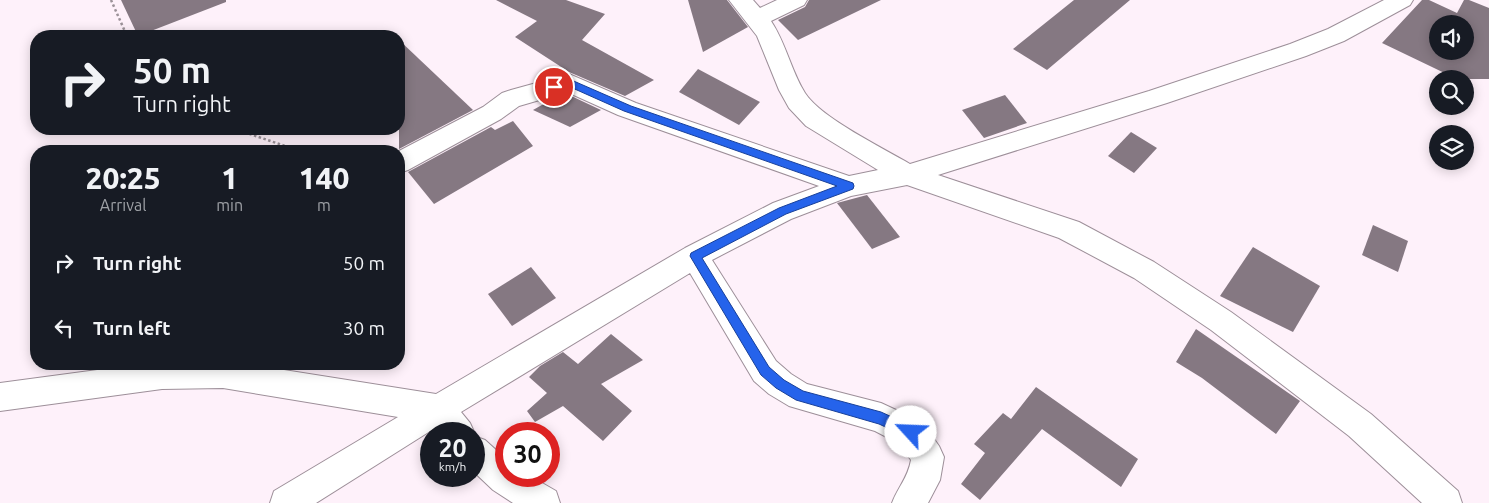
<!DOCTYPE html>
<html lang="en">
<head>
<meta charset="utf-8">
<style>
  :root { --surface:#171b24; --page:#242831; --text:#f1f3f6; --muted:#9ea1a6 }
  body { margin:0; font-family:Ubuntu,sans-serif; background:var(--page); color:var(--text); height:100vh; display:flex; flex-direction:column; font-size:19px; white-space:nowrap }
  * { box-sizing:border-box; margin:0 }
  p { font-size:16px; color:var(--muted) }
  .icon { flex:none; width:28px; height:28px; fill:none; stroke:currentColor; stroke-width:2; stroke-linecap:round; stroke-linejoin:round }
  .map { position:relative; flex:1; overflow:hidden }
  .details { position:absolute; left:30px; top:145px; width:375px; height:225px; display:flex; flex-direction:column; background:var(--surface); border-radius:20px; box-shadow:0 2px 12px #0003 }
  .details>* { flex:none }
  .top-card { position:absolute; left:30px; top:30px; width:375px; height:105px; border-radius:20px; box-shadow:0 2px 12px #0003; background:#171b24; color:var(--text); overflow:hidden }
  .controls { position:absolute; left:1429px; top:15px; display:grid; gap:10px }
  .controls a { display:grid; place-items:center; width:45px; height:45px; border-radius:50%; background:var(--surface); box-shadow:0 2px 12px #0003; font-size:25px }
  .speed { position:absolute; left:420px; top:422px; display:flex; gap:10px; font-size:25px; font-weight:700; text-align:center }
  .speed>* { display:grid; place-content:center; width:65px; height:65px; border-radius:50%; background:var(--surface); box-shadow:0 2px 12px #0003; line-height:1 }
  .speed small { font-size:12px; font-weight:400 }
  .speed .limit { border:8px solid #d22; background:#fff; color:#111 }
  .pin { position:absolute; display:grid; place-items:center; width:42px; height:42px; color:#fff; margin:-21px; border:2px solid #fff; border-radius:50%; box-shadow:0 1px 5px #0007 }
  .me { position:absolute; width:55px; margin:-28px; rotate:295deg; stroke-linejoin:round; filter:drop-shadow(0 0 4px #0008) }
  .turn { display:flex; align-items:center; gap:18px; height:105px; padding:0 20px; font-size:22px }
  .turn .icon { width:65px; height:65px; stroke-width:2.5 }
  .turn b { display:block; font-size:35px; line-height:42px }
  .eta { display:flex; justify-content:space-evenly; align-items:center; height:85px; text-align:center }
  .eta b { font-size:30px; font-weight:800; line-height:35px }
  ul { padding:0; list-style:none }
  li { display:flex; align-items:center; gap:15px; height:65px; padding:0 20px }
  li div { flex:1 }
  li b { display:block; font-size:19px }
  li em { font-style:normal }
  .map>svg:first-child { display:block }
  .building { fill:#857882; fill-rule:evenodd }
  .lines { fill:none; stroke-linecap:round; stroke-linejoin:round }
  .street-casing { stroke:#9d8f99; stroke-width:2 }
  .path { stroke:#9c9299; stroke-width:2.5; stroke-dasharray:2.5 2.5; stroke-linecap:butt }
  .street { fill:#fff; fill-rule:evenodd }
  .route { fill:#2563eb; stroke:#184099 }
</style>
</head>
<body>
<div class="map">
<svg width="1489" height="503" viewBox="0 0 1489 503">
  <rect width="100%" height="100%" fill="#fef1fa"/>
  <g class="building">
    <polygon points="121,0 226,0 226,2 138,36"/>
    <polygon points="496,0 566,0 605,14 582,40 654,80 625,96 569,72 515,37 537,21"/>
    <polygon points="688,0 727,0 748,27 703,52"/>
    <polygon points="809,0 881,0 798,40 778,20 805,7"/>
    <polygon points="1074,0 1130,0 1047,70 1013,49"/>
    <path d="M1422 0H1429L1457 13 1464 0H1469L1489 8V79H1457L1382 43ZM1438 24H1465V51H1438Z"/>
    <polygon points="399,40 473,110 399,149"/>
    <polygon points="698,69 760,102 739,125 679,92"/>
    <polygon points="567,94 601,110 570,127 533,110 556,97"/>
    <polygon points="1005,95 1027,123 984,138 962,110"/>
    <polygon points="513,121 533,146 434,204 408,172 491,127 495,130"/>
    <polygon points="1131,132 1157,148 1134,173 1108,156"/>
    <polygon points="867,195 900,237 872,249 837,203"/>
    <polygon points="1373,225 1408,241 1398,272 1362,255"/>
    <polygon points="1253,247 1320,286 1293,332 1220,296"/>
    <polygon points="531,267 556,298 512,326 488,294"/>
    <polygon points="1196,329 1300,401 1276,434 1202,378 1176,362"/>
    <polygon points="611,334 643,360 601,384 632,411 603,441 563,406 535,422 527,411 547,393 529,377 540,366 563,352 578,364"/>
    <polygon points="1036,387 1138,459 1121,487 1042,429 980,500 961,484 985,453 974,444 1003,413 1011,419"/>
  </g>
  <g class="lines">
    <defs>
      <path id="street" d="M729 0H753L760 8 777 0H807L804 5 771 21C786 43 791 71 805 93 821 118 883 148 910 164L1149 91 1290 44 1328 29 1384 0H1413L1410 5 1344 41 1306 56 1167 103 938 175 1079 222 1154 262 1231 312 1371 414 1458 491 1462 503H1422L1349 436 1211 330 1134 278 1059 238 907 185 851 196 791 219 712 260 776 361 791 374 807 384 881 403 922 422 939 446 944 457 940 480 928 503H892C898 487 908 478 911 460L900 444 875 431 789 406 769 394 754 381 690 273 461 412 470 423 475 434 474 436 485 440 506 459V476H530L556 491 560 503H513L493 490 474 472V434H439L435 428 316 503H270L274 491 398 417 223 388 162 389 0 411V383L142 364H246L436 394 685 248 773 203 819 186 618 115 567 92 519 106 501 119 408 170 399 173V151L483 107 502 93 511 90 569 74 636 103 849 176 878 170 806 126 789 108 779 90 757 36Z"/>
    </defs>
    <use href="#street" class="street-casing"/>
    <g class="path">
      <polyline points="111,0 127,36"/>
      <polyline points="235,129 300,151"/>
    </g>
    <use href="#street" class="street"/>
  </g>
  <polygon class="route" points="569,79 631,106 853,183 854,186 853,189 786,214 702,258 769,367 784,380 803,391 881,412 916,428 918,432 916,437 911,439 879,424 796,400 776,388 761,375 690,256 691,253 779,208 837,186 624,111 568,86 554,90 549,87 550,84"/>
</svg>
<div class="controls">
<a><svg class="icon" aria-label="sound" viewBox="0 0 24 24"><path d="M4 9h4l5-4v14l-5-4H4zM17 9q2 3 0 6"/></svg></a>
<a><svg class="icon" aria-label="search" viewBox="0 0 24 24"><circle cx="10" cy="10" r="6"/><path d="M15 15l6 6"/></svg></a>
<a><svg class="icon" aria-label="layers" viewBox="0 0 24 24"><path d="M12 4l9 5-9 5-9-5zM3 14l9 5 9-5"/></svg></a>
</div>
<div class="speed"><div>20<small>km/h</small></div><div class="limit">30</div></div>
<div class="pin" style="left:554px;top:87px;background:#d93025"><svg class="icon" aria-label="arrive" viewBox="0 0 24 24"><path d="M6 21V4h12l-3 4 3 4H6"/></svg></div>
<svg class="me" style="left:911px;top:432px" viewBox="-20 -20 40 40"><circle r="19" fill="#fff"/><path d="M0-13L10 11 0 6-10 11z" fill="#2563eb"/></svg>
<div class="top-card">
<div class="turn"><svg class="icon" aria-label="right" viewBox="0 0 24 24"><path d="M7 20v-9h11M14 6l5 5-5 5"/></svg><div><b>50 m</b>Turn right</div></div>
</div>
<section class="details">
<div class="eta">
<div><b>20:25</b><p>Arrival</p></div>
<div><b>1</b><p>min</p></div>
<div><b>140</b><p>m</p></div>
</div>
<ul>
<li><svg class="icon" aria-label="right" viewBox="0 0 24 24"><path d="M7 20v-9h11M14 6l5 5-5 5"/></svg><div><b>Turn right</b></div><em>50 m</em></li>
<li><svg class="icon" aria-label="left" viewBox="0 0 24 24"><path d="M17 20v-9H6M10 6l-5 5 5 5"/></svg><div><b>Turn left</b></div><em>30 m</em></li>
</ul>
</section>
</div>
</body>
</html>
